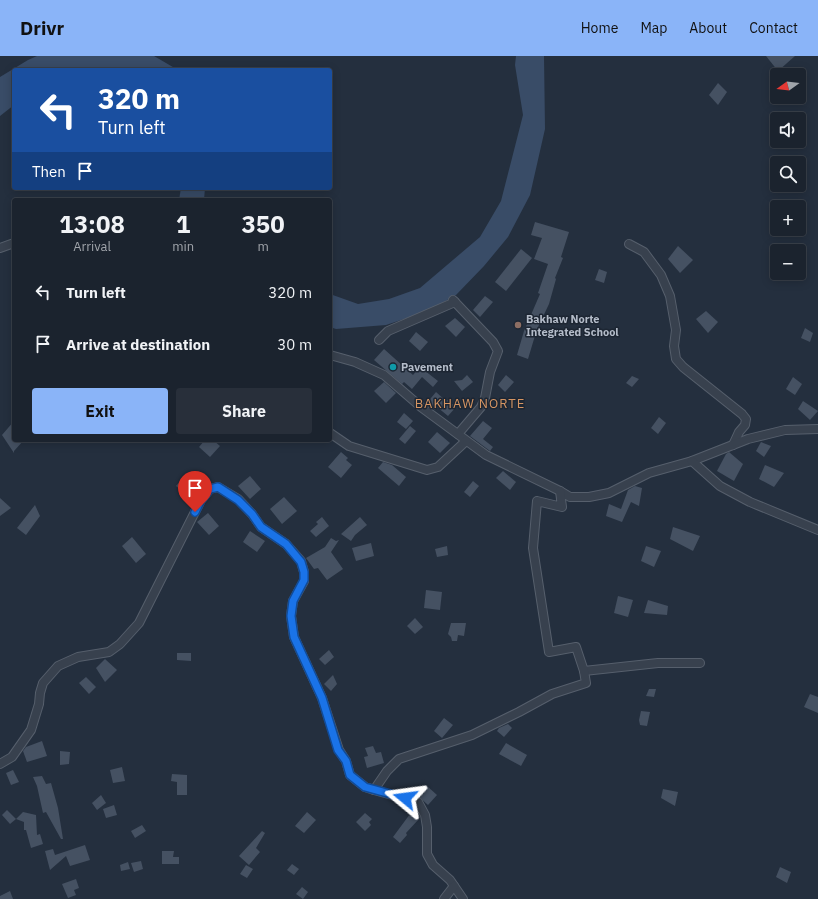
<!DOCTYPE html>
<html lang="en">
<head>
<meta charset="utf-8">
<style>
  :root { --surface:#1b232e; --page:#282f3a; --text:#f1f3f6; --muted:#a0a4aa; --line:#39404a; --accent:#8ab4f8 }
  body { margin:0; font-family:"IBM Plex Sans",sans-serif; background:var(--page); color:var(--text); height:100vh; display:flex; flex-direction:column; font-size:15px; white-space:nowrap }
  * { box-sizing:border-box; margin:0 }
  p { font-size:13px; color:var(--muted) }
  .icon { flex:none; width:22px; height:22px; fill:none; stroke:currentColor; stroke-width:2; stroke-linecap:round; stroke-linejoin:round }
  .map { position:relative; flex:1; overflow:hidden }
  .panel { position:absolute; left:12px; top:142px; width:320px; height:244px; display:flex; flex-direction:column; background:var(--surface); border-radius:4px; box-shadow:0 2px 10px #0003,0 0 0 1px var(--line) }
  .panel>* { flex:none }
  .hud { position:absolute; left:12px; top:12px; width:320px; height:122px; border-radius:4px; box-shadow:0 2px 10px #0003,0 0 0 1px var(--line); background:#1a4fa0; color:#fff; overflow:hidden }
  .needle { width:26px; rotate:255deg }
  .fabs { position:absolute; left:770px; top:12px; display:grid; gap:8px }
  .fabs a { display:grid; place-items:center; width:36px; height:36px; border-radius:4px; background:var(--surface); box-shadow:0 2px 10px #0003,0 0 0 1px var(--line); font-size:20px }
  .pin { position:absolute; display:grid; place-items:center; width:34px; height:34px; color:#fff; margin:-41px -17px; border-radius:50% 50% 50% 0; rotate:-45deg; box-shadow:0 0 4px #0007 }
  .pin .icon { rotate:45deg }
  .me { position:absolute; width:44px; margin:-22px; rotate:286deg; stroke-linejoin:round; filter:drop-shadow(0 0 3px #0008) }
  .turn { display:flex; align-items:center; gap:14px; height:84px; padding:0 20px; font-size:18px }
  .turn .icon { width:52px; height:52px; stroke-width:2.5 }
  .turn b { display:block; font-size:28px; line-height:34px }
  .then { display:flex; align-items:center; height:38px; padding:0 20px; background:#0003; gap:8px; font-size:15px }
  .eta { display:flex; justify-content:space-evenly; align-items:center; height:68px; text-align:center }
  .eta b { font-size:24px; font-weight:800; line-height:28px }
  .cta { display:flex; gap:8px; margin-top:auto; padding:8px 20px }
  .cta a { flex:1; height:46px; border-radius:4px; background:var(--accent); color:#111; font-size:16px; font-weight:800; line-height:46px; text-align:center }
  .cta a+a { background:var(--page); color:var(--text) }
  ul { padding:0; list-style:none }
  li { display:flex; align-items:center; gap:12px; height:52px; padding:0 20px }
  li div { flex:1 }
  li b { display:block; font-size:15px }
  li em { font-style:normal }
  header { display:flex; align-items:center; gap:24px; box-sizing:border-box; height:56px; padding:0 20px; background:var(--accent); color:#111 }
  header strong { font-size:19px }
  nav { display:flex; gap:22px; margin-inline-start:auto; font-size:14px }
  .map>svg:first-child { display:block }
  .water { fill:#394c67 }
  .building { fill:#455162 }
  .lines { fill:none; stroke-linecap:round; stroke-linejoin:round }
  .minor-casing { stroke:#565f6c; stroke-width:10 }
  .minor { stroke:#38414e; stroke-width:8 }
  .route-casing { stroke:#114b97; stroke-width:10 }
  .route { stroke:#1a73e8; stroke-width:7 }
  .education-dot { fill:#8d6e63; stroke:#1d2633; stroke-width:1.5 }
  .culture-dot { fill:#0f9aa8; stroke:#1d2633; stroke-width:1.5 }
  .labels { text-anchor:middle; stroke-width:3; stroke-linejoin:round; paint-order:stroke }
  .poi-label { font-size:11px; font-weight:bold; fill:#b4bcc9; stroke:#1d2633; text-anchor:start }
  .quarter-label { font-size:13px; letter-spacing:1px; fill:#d59563; stroke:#1d2633 }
</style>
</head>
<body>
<header>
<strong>Drivr</strong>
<nav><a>Home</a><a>Map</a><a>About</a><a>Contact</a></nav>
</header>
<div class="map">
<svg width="818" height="843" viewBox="0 0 818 843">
  <rect width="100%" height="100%" fill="#242f3e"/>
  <g class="water">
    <polygon points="37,0 154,0 178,14 14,14 14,49 0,60 0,21 28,4"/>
    <polygon points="516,0 544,0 545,73 530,139 508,181 484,210 456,239 428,255 386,269 336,273 330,271 330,238 358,248 389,243 420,232 480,181 501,145 523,59 515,9"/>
    <polygon points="181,132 205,132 204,144 179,144"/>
  </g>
  <g class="building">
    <polygon points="766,0 795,0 778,15"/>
    <polygon points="718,27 727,36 718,49 709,39"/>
    <polygon points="535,166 569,176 561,201 563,202 555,222 556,223 549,248 537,273 528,303 517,299 524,275 540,238 538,237 548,208 534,203 542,182 531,179"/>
    <polygon points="678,190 693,204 680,217 668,203"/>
    <polygon points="521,193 532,202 506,235 495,226"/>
    <polygon points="599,213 607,216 604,227 595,224"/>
    <polygon points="485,240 493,246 480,261 473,254"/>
    <polygon points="706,255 718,266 708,277 696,263"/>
    <polygon points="455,262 465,271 456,281 445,270"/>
    <polygon points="805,272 813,277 810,286 801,282"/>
    <polygon points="416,276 428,286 420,295 409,285"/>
    <polygon points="384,293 413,319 420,311 438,325 433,331 422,321 412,333 404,326 402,328 374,304"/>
    <polygon points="467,319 473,326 462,335 454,325 462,324"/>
    <polygon points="506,319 514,326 505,336 498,329"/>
    <polygon points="632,320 639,323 632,331 626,327"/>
    <polygon points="793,321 802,328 795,339 786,333"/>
    <polygon points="384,326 396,337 386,347 374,335"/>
    <polygon points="436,336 446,345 447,344 456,351 448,360 437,351 435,354 426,348"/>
    <polygon points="803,345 818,355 810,364 798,353"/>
    <polygon points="404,357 413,365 406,373 397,366"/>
    <polygon points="659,361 666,367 658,378 651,372"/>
    <polygon points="14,365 14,384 24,384 14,395 14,397 2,379"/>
    <polygon points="483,365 492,372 483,383 493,391 490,395 470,380"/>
    <polygon points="410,370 416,375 405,388 399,383"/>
    <polygon points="437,376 450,387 440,397 428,386"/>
    <polygon points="205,384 213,384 220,390 210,401 199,391"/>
    <polygon points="761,386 771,390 764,401 756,395"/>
    <polygon points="341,396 348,402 346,404 352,409 341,422 328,411"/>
    <polygon points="729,396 743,408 734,425 717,415 726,398"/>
    <polygon points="383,406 392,409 406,421 399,430 378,412"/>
    <polygon points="765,409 784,417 774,431 759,423"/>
    <polygon points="503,415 516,426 510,434 496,422"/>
    <polygon points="250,420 261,433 250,443 238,430"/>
    <polygon points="181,424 189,432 185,437 176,430"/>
    <polygon points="473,425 479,430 470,441 464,436"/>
    <polygon points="635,430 642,432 639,450 631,446 622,466 606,460 609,448 621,453 628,434"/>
    <polygon points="284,441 297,455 282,468 270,453"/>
    <polygon points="0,442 11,452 0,460"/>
    <polygon points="35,449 40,460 26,479 17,472"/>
    <polygon points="208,457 219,470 209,479 197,466"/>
    <polygon points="322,461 329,470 316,481 310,475 318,468 316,466"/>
    <polygon points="360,461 367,469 355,479 351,485 341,478"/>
    <polygon points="673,471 700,480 693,495 670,483"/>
    <polygon points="250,475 265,485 257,496 243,486"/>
    <polygon points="132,481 146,498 136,507 122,490"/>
    <polygon points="331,482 336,485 339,484 331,496 343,513 327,524 318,512 314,513 306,502 325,491"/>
    <polygon points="371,487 374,500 356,505 352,492"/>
    <polygon points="447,490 448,499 437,501 435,493"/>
    <polygon points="646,490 661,495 654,511 641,505"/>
    <polygon points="426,534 442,536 440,554 424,552"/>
    <polygon points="618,540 633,544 628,561 614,557"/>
    <polygon points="648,544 668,550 667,559 644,557"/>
    <polygon points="415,562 423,571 415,578 407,570"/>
    <polygon points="451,567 466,567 464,580 458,579 457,585 452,585 451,581 448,578"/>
    <polygon points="329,594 334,601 325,609 319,603"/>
    <polygon points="177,597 191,597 191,605 177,604"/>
    <polygon points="105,603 117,614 105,626 96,612"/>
    <polygon points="333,619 337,628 331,635 324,628"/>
    <polygon points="86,621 96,631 89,638 79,627"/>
    <polygon points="649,633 656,633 654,641 646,640"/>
    <polygon points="810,638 818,641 818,657 804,651"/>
    <polygon points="641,655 650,656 647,670 640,669 639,664"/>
    <polygon points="444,662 453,669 442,682 434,675"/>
    <polygon points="508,668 512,672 504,681 497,675 499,672"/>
    <polygon points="42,685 47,700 27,706 23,695 26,691"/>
    <polygon points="506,687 527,699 521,710 499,698"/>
    <polygon points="373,690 376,697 381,696 384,707 367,712 364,701 368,700 365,692"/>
    <polygon points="60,695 70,696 69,708 60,709"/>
    <polygon points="122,711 125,725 113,727 110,714"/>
    <polygon points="13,714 19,726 11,729 6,717"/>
    <polygon points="172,718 187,719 187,739 177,739 177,726 171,725"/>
    <polygon points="42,720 46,728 51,727 58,752 63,783 61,783 46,756 43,757 37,730 33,721"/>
    <polygon points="427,730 437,739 428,749 418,740"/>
    <polygon points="663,733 678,736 675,750 661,742"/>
    <polygon points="101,739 106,747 97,754 92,747"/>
    <polygon points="114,749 117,759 106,762 103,753"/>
    <polygon points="7,754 16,763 10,768 2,759"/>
    <polygon points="23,756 36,759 37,779 40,778 43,788 31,792 26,774 24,774 24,766 16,763"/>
    <polygon points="307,756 316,764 304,777 295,770"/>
    <polygon points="365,757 372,763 369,766 371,769 365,775 356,766"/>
    <polygon points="410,758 418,764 406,777 407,779 400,787 393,781"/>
    <polygon points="142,769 146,775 135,782 131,775"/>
    <polygon points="262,775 265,777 256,792 260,796 249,809 239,800"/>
    <polygon points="85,789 90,804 70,810 66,800 50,814 45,795 53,793 55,799"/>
    <polygon points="162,795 174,795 173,801 179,801 179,808 162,808"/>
    <polygon points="141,805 143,813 134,816 131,807"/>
    <polygon points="128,806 130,813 121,815 120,809"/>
    <polygon points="292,808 299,813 294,819 287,814"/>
    <polygon points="246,809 253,813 247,822 240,818"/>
    <polygon points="780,811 791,816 787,827 776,821"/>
    <polygon points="76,823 79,832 74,834 76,839 68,842 62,828"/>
    <polygon points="302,831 308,836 303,843 296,838"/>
    <polygon points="10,835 13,843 0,843 0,840"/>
  </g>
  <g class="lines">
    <defs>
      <g id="minor">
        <polyline points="629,188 644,196 661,219 670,240 676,274 674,290 676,303 683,311 742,358 746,363 745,369 739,376 733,389"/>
        <polyline points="0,192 14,187"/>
        <polyline points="453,244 493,286 498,295 490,316 485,342 481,351 458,378"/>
        <polyline points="379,284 388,275 455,246"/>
        <polyline points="330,299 355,306 384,319 421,351 486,399 560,435 570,441 589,441 609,437 649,417 692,405 748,383 785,374 818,373"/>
        <polyline points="330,377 349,390 427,414 438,411 466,385"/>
        <polyline points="692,405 720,430 750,446 818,474"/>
        <polyline points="584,615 658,607 700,607"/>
        <polyline points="0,708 12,701 31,674 39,648 40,637 43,627 58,610 78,601 109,596 120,588 139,567 201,444 210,433 218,431 238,443 252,458 261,471 286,488 301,505 304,516 304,525 293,545 291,560 294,581 322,642 339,694 346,705 350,719 365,731 374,734 387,715 399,703 472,679 519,656 552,638 586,627 584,615 576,591 549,596 533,492 537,445 562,451 560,435"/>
        <polyline points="374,734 418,746 425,759 427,771 427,798 433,809 450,824 463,843"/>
        <polyline points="444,843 454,830"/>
      </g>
    </defs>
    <use href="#minor" class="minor-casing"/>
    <use href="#minor" class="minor"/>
  </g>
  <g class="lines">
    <defs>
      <polyline id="route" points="195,456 201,444 210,433 218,431 238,444 252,458 261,471 286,488 301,506 304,516 304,524 293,545 291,560 294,581 322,642 338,694 346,705 350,719 365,731 405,742"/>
    </defs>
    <use href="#route" class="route-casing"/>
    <use href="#route" class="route"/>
  </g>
  <circle class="education-dot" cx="518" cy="269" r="4"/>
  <circle class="culture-dot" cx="393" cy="311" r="4"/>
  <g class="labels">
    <g class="poi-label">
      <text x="526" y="267">Bakhaw Norte<tspan x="526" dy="13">Integrated School</tspan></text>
      <text x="401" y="315">Pavement</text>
    </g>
    <g class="quarter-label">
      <text x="470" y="352">BAKHAW NORTE</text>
    </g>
  </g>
</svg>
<div class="fabs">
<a><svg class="needle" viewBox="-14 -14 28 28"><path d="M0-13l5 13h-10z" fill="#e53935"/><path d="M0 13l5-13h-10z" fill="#a0a4aa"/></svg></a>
<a><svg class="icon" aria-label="sound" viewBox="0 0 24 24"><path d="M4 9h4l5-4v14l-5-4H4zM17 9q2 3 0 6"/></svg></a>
<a><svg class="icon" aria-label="search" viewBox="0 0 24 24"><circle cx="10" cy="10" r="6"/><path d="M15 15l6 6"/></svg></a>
<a>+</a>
<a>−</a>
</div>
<div class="pin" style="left:195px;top:456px;background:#d93025"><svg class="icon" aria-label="arrive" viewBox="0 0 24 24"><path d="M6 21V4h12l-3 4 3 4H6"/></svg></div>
<svg class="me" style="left:405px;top:742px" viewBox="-20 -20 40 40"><path d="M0-17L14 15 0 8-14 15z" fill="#1a73e8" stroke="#fff" stroke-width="4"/></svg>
<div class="hud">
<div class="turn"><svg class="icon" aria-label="left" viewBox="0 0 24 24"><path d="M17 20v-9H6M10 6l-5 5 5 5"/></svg><div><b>320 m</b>Turn left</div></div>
<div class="then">Then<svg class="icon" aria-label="arrive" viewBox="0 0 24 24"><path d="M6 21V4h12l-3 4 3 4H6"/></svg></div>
</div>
<section class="panel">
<div class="eta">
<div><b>13:08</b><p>Arrival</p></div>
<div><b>1</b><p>min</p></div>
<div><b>350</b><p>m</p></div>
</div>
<ul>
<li><svg class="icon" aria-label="left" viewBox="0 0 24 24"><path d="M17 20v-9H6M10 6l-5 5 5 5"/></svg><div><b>Turn left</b></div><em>320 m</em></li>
<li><svg class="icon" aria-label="arrive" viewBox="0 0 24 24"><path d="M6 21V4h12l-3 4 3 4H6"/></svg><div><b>Arrive at destination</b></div><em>30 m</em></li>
</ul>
<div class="cta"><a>Exit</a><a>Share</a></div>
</section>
</div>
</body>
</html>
